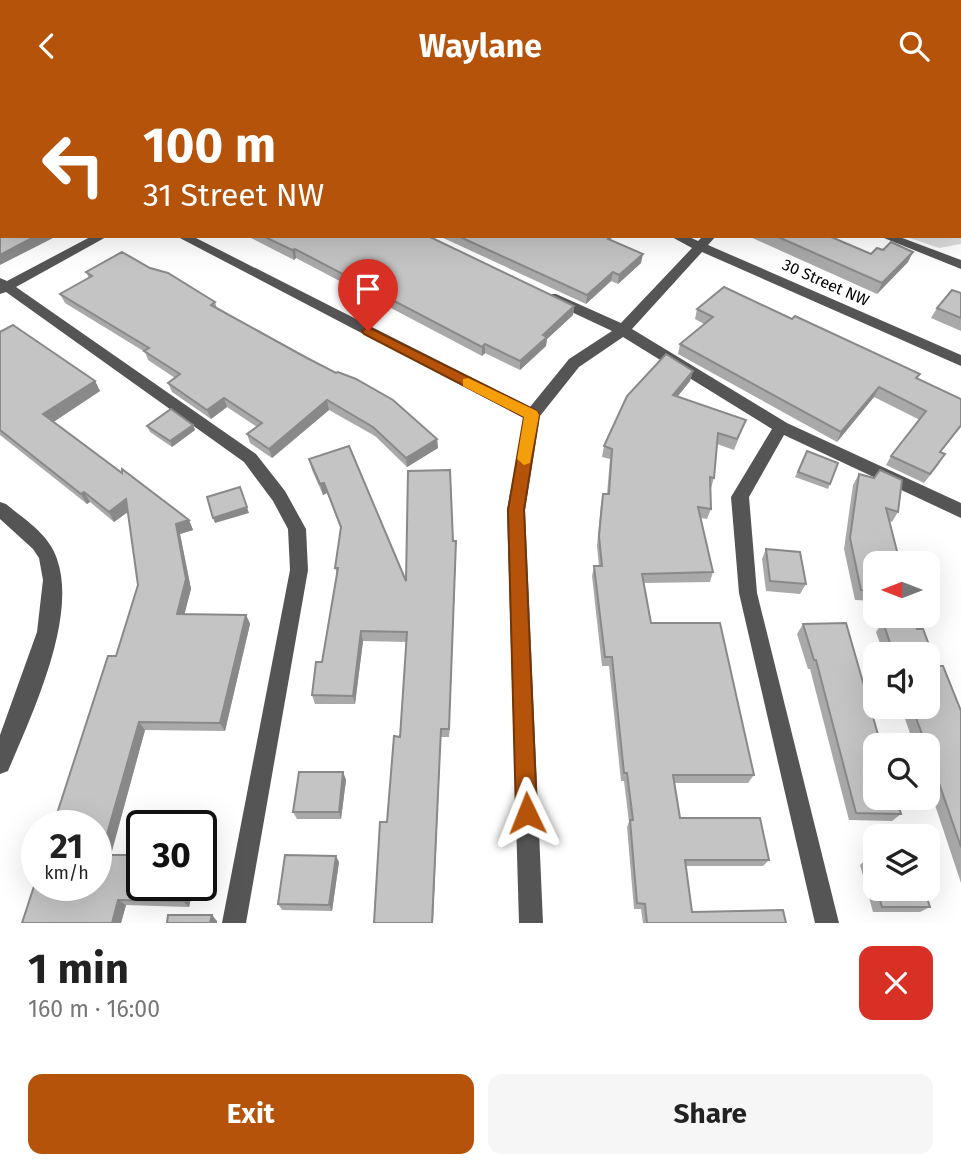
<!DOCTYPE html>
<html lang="en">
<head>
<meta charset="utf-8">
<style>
  :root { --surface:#fff; --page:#f6f6f6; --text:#222; --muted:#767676; --accent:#b45309 }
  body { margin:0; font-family:"Fira Sans",sans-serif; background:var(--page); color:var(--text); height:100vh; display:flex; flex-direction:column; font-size:26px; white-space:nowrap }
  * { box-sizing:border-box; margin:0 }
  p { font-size:23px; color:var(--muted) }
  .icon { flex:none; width:38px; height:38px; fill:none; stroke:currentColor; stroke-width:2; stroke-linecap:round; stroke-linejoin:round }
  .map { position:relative; height:832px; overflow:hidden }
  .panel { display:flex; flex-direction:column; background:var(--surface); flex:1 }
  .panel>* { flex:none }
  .banner { position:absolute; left:0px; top:0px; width:962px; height:147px; box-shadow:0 7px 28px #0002; background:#b45309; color:#fff; overflow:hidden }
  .needle { width:46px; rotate:270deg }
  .fabs { position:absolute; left:863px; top:460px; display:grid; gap:14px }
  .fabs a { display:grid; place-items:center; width:77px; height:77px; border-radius:14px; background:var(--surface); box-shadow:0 7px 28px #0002; font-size:35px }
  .speed { position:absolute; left:21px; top:719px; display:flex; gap:14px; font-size:35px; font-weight:700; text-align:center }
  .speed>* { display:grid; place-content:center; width:91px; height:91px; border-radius:50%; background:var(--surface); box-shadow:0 7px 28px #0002; line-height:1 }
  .speed small { font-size:18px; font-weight:400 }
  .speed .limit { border:4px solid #111; border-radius:10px; background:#fff; color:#111 }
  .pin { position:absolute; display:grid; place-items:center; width:60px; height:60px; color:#fff; margin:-72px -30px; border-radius:50% 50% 50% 0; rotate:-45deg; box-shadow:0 0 7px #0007 }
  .pin .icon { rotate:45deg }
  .me { position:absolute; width:77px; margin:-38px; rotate:358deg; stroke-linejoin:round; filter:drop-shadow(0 0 5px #0008) }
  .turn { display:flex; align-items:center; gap:24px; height:147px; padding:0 28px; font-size:32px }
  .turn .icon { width:91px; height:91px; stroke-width:2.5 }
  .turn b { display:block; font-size:49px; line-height:60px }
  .round { display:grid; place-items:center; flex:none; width:74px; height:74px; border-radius:14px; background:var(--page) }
  .head { display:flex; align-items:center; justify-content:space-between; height:119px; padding:0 28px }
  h1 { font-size:42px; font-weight:700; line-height:52px }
  .button { display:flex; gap:14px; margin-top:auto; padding:14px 28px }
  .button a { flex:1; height:80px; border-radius:14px; background:var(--accent); color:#fff; font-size:28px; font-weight:700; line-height:80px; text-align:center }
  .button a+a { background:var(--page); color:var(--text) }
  header { display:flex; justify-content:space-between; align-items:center; height:91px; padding:0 28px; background:var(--accent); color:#fff; font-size:32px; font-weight:700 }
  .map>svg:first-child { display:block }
  .green { fill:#dcdcdc }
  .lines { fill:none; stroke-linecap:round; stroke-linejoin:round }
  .minor { fill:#555; fill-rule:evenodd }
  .wall { fill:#a9a9a9 }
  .shaded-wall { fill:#898989 }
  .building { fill:#c4c4c4; stroke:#898989; stroke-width:2 }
  .route { fill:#b45309; stroke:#753606; stroke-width:2 }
  .slow { fill:#f59e0b }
  .labels { text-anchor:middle; stroke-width:6; stroke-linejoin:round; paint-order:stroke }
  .far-street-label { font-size:16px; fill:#000; stroke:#fff }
</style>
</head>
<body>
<header><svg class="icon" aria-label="back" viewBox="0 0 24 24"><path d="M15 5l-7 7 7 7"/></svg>Waylane<svg class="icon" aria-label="search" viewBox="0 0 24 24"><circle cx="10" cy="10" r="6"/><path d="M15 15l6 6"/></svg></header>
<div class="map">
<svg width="961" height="832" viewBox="0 0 961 832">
  <rect width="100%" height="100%" fill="#fff"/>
  <polygon class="green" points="345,0 961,0 961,153 939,157 904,145 961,145 961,2"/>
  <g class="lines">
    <g class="minor">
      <polygon points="308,0 321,0 322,2 309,2"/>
      <rect x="0" y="50" width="2" height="7"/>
      <polygon points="92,145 108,145 16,196 256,363 285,400 306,438 308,479 246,832 222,832 290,479 288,438 273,410 244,371 6,201 0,203 0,187 7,190"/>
      <polygon points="176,145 192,145 530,316 569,268 612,240 546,209 546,203 556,203 621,232 692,157 670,145 687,145 698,150 703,145 716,145 708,154 961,264 961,275 702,161 632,238 787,332 961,412 961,427 784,344 749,406 757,502 839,832 815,832 739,502 731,406 772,338 623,246 579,276 540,325 525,419 543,832 519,832 507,419 524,327"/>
      <polygon points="879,145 897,145 961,169 961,178"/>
      <path d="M0 411 6 413C25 429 49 443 57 468 78 527 31 625 8 680L0 683V644L37 541 43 489 39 467 33 458 0 428Z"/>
    </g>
  </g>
  <g class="wall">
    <polygon points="247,145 428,145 574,215 573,224 547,248 546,255 520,279 485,262 482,265 296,167 294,169"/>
    <polygon points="439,145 612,145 611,150 641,172 618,193 611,190 586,213"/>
    <polygon points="748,145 829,145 871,163 908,171 877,203"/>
    <polygon points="150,177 215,211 217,217 437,348 438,357 407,376 375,345 329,319 272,367 250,352 247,343 257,336 227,316 211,328 172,301 168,292 175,287 148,269 145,261 65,212 60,203 89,187 86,181"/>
    <polygon points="961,202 961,240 931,227 937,217"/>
    <polygon points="697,218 792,228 920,283 917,287 961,336 941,361 939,373 924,392 886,374 891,365 920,329 874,306 837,351 678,263 680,253 704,233 695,228"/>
    <polygon points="0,241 95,290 100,300 53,331 122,382 189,429 193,439 180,443 191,498 184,523 246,524 250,533 225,640 145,639 111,764 194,794 189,816 126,814 121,832 22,832 116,565 138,494 128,421 114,431 90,411 87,413 0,344"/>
    <polygon points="693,280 690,290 677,306 742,339 734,359 717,353 714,387 711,397 711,418 707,428 701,427 713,481 710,491 644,492 651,532 754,684 748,692 675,692 680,727 769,769 763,775 686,775 692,821 786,832 643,832 641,818 634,818 627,736 629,731 624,690 621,690 609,575 602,575 592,485 594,475 599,475 597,455 601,413 603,403 607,403 610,368 602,366 604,355"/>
    <polygon points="193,334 195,339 172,356 150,341 147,335"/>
    <polygon points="807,360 830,393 828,398 795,386"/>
    <polygon points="309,368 406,490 453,450 456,460 449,646 441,646 387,731 400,646 407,551 363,550 355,613 315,613 312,604 322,571 337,483 335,477 341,439 327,402 323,404 312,379"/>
    <polygon points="859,383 898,421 892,431 889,430 875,472 875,510 855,509 844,458 853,394"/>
    <polygon points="766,458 806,493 800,503 766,500 762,468"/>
    <polygon points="883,531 917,538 961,620 961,792 928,693 928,654 914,654 901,616 928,616 928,564 884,564 876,541"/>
    <polygon points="803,533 901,723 892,730 849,729 810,578 808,578 797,543"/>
    <polygon points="343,681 346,689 341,728 297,728 293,721"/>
    <polygon points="868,767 875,767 875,798 924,798 930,816 920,821 873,821 860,774"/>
    <polygon points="339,771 332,820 282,819 278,813"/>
  </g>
  <g class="shaded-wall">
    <polygon points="36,145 57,145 0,174 0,164"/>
    <polygon points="295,158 296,167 294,169 292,159"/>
    <polygon points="913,161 908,171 877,203 882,192"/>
    <polygon points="643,163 641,172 618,193 619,184"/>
    <polygon points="613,181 611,190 586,213 587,204"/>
    <polygon points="574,215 573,224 547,248 546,255 520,279 520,270 543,244"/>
    <polygon points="485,253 485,262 482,265 482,256"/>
    <polygon points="693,280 690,290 670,315 673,304"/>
    <polygon points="95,290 100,300 49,334 43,323"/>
    <polygon points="879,296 874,306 837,351 841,341"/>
    <polygon points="224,307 227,316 211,328 207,319"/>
    <polygon points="327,309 329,319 272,367 269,358"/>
    <polygon points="193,334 195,339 172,356 170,350"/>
    <polygon points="437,348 438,357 407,376 406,367"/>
    <polygon points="324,392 327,402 323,404 320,393"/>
    <polygon points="84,401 90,411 87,413 81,403"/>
    <polygon points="126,408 132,418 114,431 109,421"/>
    <polygon points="247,416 249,422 215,432 213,427"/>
    <polygon points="189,429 193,439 180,443 191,498 182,533 177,523 176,433"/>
    <polygon points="456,450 456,460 449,646 449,638"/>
    <polygon points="246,524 250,533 225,640 220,632"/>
    <polygon points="361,540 363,550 355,613 353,605"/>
    <polygon points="139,631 145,639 109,770 101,764"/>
    <polygon points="441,638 441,646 433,832 432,832"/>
    <polygon points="343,681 346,689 341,728 339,721"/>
    <polygon points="336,765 339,771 332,820 329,814"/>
    <polygon points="186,794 194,794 189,816 183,810"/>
    <polygon points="118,809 126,814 121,832 112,832"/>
    <polygon points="212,824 217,830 217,832 210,832"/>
  </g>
  <g class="building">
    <polygon points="0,0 261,0 265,2 2,2 2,24 0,23"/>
    <polygon points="0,89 2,90 2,145 36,145 0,164"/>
    <polygon points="263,145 428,145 574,215 543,244 547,246 520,270 485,253 482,256 295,158 292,159"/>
    <polygon points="458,145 611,145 608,148 643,163 619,184 613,181 587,204"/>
    <polygon points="776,145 829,145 871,163 877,157 883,159 891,151 913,161 882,192"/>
    <polygon points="122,161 150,177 168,182 215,211 211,214 307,267 336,282 338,281 356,288 393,309 437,348 406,367 373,336 327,309 269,358 247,343 262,332 224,307 207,319 168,292 180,283 144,260 149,257 60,203 92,185 86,181"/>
    <polygon points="724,196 792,228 795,225 920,283 916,287 961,308 961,334 940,361 945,363 930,383 891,365 926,320 879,296 841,341 680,253 713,226 697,218"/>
    <polygon points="952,199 961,202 961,227 937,217"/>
    <polygon points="13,234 95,290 43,323 122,382 122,378 189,429 176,433 186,488 177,523 246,524 220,632 139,631 101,764 142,764 142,794 186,794 183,810 118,809 112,832 22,832 37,786 37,794 96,794 96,735 53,735 108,565 116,565 138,494 126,408 109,421 84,401 81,403 0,339 0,241"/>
    <polygon points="666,263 693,280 673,304 746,329 737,348 718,342 714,387 710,386 711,418 698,416 713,481 642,483 651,532 720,532 754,684 673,684 680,727 760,727 769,769 685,769 692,821 783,819 786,832 647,832 645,813 637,812 630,729 633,729 627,682 624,682 612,566 605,566 594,475 602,475 599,445 603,403 609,403 612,358 604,355 627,305"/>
    <polygon points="171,318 193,334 170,350 147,335"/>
    <polygon points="349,355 406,490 408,380 450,379 453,450 456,450 449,638 441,638 432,832 374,832 380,731 387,731 394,645 400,646 407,541 361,540 353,605 312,604 316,571 322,571 338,477 335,477 341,436 324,392 320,393 309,368"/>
    <polygon points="807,360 838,372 830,393 798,381"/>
    <polygon points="880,379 902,389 898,421 886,417 900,472 875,472 875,500 861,499 850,447 859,383 874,387"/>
    <polygon points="240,396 247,416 213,427 207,406"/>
    <polygon points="766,458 800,461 806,493 770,490"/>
    <polygon points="883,531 915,531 917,538 923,538 937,575 943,575 961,620 961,756 928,660 928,654 926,654 912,616 928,616 928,564 894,564"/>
    <polygon points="846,532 881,654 875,654 875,707 896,707 901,723 856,722 816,569 814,569 803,533"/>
    <polygon points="299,681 343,681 339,721 293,721"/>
    <polygon points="285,764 336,765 329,814 278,813"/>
    <polygon points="868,767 875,767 875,791"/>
    <polygon points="877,798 924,798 930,816 882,816"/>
    <polygon points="168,824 212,824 210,832 167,832"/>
  </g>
  <polygon class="route" points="368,236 537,320 539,324 524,419 537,722 534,729 527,732 519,729 516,722 508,419 524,326 364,243 362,240"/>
  <polygon class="slow" points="468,287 537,320 539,324 530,372 524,374 517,368 524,326 463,295 463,288"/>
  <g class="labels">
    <g class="far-street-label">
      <text transform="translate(826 191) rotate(24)" y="6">30 Street NW</text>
    </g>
  </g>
</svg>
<div class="fabs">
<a><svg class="needle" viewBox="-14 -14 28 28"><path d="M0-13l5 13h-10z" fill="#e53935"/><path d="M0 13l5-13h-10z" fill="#767676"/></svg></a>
<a><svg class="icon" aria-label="sound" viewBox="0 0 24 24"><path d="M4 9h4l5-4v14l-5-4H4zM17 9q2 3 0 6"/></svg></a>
<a><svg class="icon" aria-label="search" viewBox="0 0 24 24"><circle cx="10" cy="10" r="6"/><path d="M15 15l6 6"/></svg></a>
<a><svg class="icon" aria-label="layers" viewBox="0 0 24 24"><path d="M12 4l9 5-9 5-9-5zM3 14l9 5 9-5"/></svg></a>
</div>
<div class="speed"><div>21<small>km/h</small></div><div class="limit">30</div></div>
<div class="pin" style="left:368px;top:240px;background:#d93025"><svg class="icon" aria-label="arrive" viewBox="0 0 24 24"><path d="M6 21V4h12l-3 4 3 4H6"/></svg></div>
<svg class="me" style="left:527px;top:722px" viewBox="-20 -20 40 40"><path d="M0-17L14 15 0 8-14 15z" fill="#b45309" stroke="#fff" stroke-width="4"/></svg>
<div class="banner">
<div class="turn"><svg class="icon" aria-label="left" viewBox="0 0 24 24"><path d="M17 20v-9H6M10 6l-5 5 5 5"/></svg><div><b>100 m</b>31 Street NW</div></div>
</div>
</div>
<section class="panel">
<div class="head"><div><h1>1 min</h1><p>160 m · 16:00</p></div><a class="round" style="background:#d93025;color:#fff"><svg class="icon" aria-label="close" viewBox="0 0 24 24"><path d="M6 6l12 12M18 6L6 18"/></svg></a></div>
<div class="button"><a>Exit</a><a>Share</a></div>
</section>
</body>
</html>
